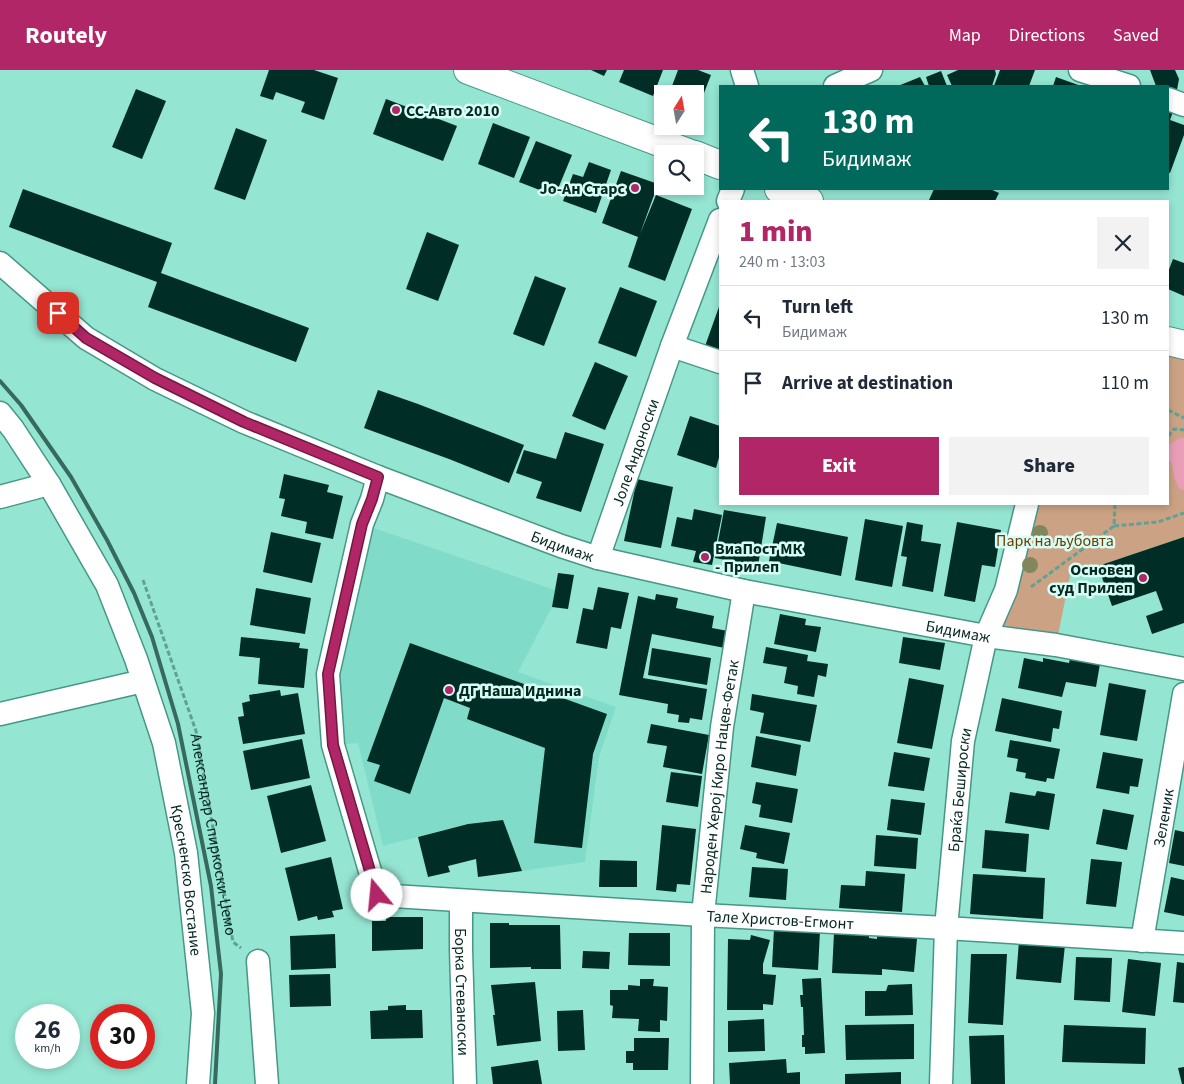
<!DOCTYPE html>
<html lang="en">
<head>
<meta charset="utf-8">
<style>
  :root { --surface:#fff; --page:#f2f2f3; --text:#1f2937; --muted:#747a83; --line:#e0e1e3; --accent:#b02666 }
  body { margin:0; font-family:"Source Sans 3",sans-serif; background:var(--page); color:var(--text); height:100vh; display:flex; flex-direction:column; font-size:19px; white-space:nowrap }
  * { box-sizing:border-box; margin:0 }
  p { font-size:16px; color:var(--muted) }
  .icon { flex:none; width:28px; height:28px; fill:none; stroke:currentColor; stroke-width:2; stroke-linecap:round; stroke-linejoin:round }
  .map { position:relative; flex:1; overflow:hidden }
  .panel { position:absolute; left:719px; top:130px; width:450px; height:305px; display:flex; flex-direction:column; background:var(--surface); border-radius:0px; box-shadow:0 2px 8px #0003 }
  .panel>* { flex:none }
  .guide { position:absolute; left:719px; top:15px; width:450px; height:105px; border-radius:0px; box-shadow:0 2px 8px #0003; background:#00695c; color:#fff; overflow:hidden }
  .needle { width:32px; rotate:11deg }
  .fabs { position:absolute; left:654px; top:15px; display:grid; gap:10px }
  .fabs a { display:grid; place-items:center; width:50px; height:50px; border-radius:0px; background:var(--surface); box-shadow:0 2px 8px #0003; font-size:25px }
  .speed { position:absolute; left:15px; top:934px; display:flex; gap:10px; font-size:25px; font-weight:700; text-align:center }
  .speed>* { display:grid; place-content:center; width:65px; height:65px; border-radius:50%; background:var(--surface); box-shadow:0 2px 8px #0003; line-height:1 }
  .speed small { font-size:12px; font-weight:400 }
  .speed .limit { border:8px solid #d22; background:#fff; color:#111 }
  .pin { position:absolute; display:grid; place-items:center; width:42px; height:42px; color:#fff; margin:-21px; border-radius:10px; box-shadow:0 2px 8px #0006 }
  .me { position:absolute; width:55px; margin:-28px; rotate:343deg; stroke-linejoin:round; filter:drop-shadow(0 0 4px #0008) }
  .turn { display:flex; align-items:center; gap:18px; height:105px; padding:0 20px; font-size:22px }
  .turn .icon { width:65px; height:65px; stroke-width:2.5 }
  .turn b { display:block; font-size:35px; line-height:42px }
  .round { display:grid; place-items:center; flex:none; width:52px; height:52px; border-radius:0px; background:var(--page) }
  .headline { display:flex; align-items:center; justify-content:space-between; height:85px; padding:0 20px }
  h1 { font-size:30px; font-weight:800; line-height:38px; color:var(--accent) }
  .cta { display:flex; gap:10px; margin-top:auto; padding:10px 20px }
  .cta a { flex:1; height:58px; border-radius:0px; background:var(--accent); color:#fff; font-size:20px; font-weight:800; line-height:58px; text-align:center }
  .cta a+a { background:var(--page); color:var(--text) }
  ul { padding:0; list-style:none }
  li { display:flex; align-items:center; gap:15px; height:65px; padding:0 20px; border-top:1px solid var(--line) }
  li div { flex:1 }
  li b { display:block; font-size:19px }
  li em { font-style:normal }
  header { display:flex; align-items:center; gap:30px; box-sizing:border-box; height:70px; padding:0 25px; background:var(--accent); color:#fff }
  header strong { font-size:24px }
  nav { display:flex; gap:28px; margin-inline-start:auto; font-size:18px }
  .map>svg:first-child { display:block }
  .built { fill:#80dcc8 }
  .green { fill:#cba284 }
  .water { fill:#e79eb6 }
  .building { fill:#002e26 }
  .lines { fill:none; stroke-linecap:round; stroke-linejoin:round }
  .street-casing { stroke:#479787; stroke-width:25 }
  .secondary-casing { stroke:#479787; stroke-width:30 }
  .path { stroke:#61a193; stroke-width:3; stroke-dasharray:5 2.5; stroke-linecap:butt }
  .street { stroke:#fff; stroke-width:22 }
  .secondary { stroke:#fff; stroke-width:28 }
  .rail { stroke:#376a5f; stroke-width:4 }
  .tree { fill:#80875f }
  .route-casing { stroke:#721942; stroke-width:12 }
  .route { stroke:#b02666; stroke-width:9 }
  .poi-dot { fill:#b02666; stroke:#d7fef4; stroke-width:2 }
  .labels { text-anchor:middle; stroke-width:5; stroke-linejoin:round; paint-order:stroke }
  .poi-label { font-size:16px; font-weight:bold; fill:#052822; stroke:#d7fef4; text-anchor:start }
  .street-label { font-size:16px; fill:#052822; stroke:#d7fef4 }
  .park-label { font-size:16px; fill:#6f3a00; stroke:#d7fef4 }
</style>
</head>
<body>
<header>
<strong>Routely</strong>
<nav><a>Map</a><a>Directions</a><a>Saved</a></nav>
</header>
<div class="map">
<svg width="1184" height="1014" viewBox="0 0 1184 1014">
  <rect width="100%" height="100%" fill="#95e5d3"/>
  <polygon class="built" points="362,454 555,520 552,537 518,602 616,637 599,687 585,792 522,801 503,750 467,754 383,776 358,673 333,675 328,604"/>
  <polygon class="green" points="1168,271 1184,279 1184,467 1098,496 1071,501 1056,575 986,566 1027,434 1168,434"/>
  <polygon class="water" points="1182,367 1184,368 1184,421 1179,418 1174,407 1172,394 1168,388 1168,375"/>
  <g class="building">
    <polygon points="269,0 314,0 338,8 324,50 301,42 305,32 276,22 273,30 260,26"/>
    <polygon points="591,0 607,0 604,6"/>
    <polygon points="624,0 663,0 653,26 619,12"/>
    <polygon points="678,0 698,0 711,5 697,41 695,40 695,24 669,24"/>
    <polygon points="958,0 995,0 996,4 992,16 952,16 947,5"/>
    <polygon points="1000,0 1035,0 1029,16 994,16"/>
    <polygon points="1150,0 1175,0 1179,9 1177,20 1168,18 1168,16 1156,16"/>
    <polygon points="941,1 947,16 929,16 926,7"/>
    <polygon points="920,7 925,16 898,16"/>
    <polygon points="1056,7 1081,16 1053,16"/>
    <polygon points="136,19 166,31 142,89 112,77"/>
    <polygon points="386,29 457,56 443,91 373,64"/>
    <polygon points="1168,36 1174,39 1170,50 1184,55 1184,65 1170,103 1168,102"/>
    <polygon points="493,53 530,67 514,108 478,94"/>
    <polygon points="236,58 267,70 245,130 214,119"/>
    <polygon points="536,71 572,85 555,126 519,112"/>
    <polygon points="589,92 611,100 596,143 563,131 573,104 583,107"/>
    <polygon points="621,101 658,114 640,164 656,125 692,139 665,211 628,197 638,167 602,153"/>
    <polygon points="23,119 172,173 161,203 309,258 296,292 148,237 157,212 9,157"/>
    <polygon points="934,119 990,119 999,123 995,131 932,131 929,130"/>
    <polygon points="427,162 459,175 438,231 406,219"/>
    <polygon points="1173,189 1184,193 1184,226 1168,219 1168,202"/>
    <polygon points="535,206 566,218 544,276 513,264"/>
    <polygon points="620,217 657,231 636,287 598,273"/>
    <polygon points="720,234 720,285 704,279"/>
    <polygon points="595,292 628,306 605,360 572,346"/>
    <polygon points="378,320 418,334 524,375 509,413 449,389 364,358"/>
    <polygon points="690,346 720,356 720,384 716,398 677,385"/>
    <polygon points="565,362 604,374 581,442 536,428 542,412 516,403 524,380 556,389"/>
    <polygon points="284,404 329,415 327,422 343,426 333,469 305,463 307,452 281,446 285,429 279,428"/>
    <polygon points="637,409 673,417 661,478 624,471"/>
    <polygon points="694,439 722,445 712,495 693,492 696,481 671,476 677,447 692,450"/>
    <polygon points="724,440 766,447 758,496 715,488"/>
    <polygon points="865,449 903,456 892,517 855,510"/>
    <polygon points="907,452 923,455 921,471 941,474 933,522 902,516 907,487 901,486"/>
    <polygon points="957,452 1001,460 995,497 982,495 975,532 944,526"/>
    <polygon points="777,453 848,467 841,506 769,491"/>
    <polygon points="271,462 321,473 312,513 263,502"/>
    <polygon points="1184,467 1184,553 1152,564 1146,546 1163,540 1156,521 1112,536 1098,496"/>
    <polygon points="558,503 574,505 568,539 552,537"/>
    <polygon points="598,517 629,523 621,559 611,557 607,579 576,573 583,538 593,540"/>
    <polygon points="256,518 311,528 305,564 250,555"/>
    <polygon points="656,524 678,528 676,538 714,546 712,558 728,561 725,578 652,564 643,608 707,619 702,650 690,648 689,653 678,652 679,645 667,643 668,634 619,625 638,526 655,530"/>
    <polygon points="780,544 806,549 805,555 821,557 816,582 774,574"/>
    <polygon points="241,567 300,573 299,578 308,579 304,618 258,614 260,588 239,586"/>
    <polygon points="903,567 945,573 940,600 899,593"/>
    <polygon points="410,573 607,644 593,684 582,778 534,773 545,678 467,649 470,638 444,628 410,724 374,711 380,695 367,691"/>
    <polygon points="766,577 808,585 807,591 828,594 826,607 818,605 814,627 797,624 798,616 784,613 787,597 763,593"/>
    <polygon points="652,578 711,588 707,615 648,605"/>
    <polygon points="1024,588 1043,592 1043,588 1069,593 1070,589 1100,594 1096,617 1066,612 1062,627 1018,618"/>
    <polygon points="909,608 944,615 932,679 897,673"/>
    <polygon points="1109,613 1146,620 1137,671 1100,665"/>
    <polygon points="280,620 281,626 298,623 305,664 243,674 238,647 244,646 242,633 250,631 249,625"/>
    <polygon points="752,624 817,635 810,672 760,663 764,643 750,640"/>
    <polygon points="1002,628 1062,641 1059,659 1053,658 1051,672 995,661"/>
    <polygon points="651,654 709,665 702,704 663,697 667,676 647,673"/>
    <polygon points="756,666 801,675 796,706 751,697"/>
    <polygon points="302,669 310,708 251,720 243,681"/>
    <polygon points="1010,670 1060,679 1054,709 1047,708 1046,712 1025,708 1026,703 1016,701 1018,689 1007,687"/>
    <polygon points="894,682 930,688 924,721 888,716"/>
    <polygon points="1103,682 1143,689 1138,717 1130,716 1129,724 1096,718"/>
    <polygon points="671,702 702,706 698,737 666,732"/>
    <polygon points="756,712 798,719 792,753 759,747 761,735 752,733"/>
    <polygon points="311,715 326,771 281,783 267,726"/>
    <polygon points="1037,721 1055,724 1049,760 1005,753 1010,722 1035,726"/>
    <polygon points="891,729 925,733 921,765 887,760"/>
    <polygon points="1103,739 1134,745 1127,780 1096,774"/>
    <polygon points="503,750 522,801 478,807 476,789 448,796 450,802 428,807 418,767 468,754"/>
    <polygon points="662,755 696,759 690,815 677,814 676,822 656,820"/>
    <polygon points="745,755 790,763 784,794 756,788 757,783 740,779"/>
    <polygon points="985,760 1029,764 1026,802 982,798"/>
    <polygon points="1175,760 1184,762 1184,796 1169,793"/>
    <polygon points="876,765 918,768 916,799 874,796"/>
    <polygon points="331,787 343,839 332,841 334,847 318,850 317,846 298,851 285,798"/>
    <polygon points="1091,789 1122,792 1116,837 1086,834"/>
    <polygon points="600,790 637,791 637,817 599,817"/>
    <polygon points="752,797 788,799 786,830 749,827"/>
    <polygon points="866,801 905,804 902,842 839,838 841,815 865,816"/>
    <polygon points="973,804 1045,808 1043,849 970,844"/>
    <polygon points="1171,807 1184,810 1184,846 1164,842"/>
    <polygon points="386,847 423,847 423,879 372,881 372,851 386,851"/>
    <polygon points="490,853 509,853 509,855 560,855 561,899 531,899 531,897 490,898"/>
    <polygon points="774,859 820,861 818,900 772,897"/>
    <polygon points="629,863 670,863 670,896 628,895"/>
    <polygon points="834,863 869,864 869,868 877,869 877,865 911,866 917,869 914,902 882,899 882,905 832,903"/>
    <polygon points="335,864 336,898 291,900 290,866"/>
    <polygon points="751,865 770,870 763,894 763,904 776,905 773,935 763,934 763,940 727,940 728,869 750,870"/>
    <polygon points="1019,871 1065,875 1061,913 1016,909"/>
    <polygon points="583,881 610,882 609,899 582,898"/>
    <polygon points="971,884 1007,884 1003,955 968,953"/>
    <polygon points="1076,887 1112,888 1110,932 1074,930"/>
    <polygon points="1128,889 1161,893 1155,946 1122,942"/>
    <polygon points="1177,892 1184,893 1184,933 1173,932"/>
    <polygon points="330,904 331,936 290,937 289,905"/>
    <polygon points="821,908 825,983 805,984 805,977 802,977 802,965 804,965 803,937 801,937 800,925 803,925 802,909"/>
    <polygon points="640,909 654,909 653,916 668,917 667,951 660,950 660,962 638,961 639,949 612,948 613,936 610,935 610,920 628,920 628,915 640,916"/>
    <polygon points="535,912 541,971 497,976 493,945 495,945 491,915"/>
    <polygon points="912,914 913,945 865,946 865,921 886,921 888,915"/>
    <polygon points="406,935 406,940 422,940 423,968 371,969 370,941 388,940 388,936"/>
    <polygon points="583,940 585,980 558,981 557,941"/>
    <polygon points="764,949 765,981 728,982 728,951"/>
    <polygon points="914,954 914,989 846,990 845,955"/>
    <polygon points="1064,955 1146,958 1145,994 1062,992"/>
    <polygon points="1004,965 1005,1014 971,1014 969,966"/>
    <polygon points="634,968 669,968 668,1000 633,1000 633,993 626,993 626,981 634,981"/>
    <polygon points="786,989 787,1003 800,1002 800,1014 730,1014 729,993"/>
    <polygon points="538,990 542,1014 493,1014 491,997"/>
    <polygon points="1184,997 1184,1014 1182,1014 1178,998"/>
    <polygon points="901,1002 901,1014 845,1014 845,1004"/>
  </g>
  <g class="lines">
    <defs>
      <g id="street">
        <polyline points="742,0 747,16"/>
        <polyline points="1080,0 1129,16"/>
        <polyline points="835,16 871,0"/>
        <polyline points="1168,29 1184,35"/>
        <polyline points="728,131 733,119"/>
        <path id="s2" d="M0 193 86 268 155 309 244 352 378 407 561 476 598 488 744 521 986 566 1056 575 1184 599"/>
        <polyline points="672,276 720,292"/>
        <path id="s3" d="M0 343 13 359 49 414 107 515 136 589 164 673 186 783 203 943 198 1014"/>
        <path id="s4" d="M378 407 372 429 362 454 328 604 333 675 377 825 703 845 946 858 1184 873"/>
        <polyline points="0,427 49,414"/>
        <path id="s5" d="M598 488 672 276 720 150"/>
        <polyline points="0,644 143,611"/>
        <path id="s6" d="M461 831V880L465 1014"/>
        <path id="s7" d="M1142 871 1184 624"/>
        <polyline points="258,891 267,1014"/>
        <path id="s8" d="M702 1014 703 845 722 657 744 521"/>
        <path id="s9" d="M941 1014 946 858 963 671 986 566 1006 520 1027 434"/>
      </g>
      <g id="secondary">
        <polyline points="468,0 691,84"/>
        <polyline points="695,85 720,95"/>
        <polyline points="779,119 809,131"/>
        <polyline points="1168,271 1184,275"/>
      </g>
    </defs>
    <use href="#street" class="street-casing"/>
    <use href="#secondary" class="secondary-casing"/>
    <g class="path">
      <polyline points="1168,340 1184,348"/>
      <polyline points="1168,366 1174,359 1184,360"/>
      <polyline points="1114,456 1158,452 1184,443"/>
      <path id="s1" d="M143 510 196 661 233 872 241 878"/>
      <polyline points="1031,517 1114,456 1115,434"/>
    </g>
    <use href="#street" class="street"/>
    <use href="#secondary" class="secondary"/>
    <polyline class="rail" points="0,311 21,335 71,407 107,470 134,523 152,567 178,654 211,816 221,904 215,1014"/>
  </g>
  <g class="tree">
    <circle cx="1040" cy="463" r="8"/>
    <circle cx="1030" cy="495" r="8"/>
  </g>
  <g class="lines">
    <defs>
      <polyline id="route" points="58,243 86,268 155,308 244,352 378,407 372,429 362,454 328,604 333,675 377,825"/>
    </defs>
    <use href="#route" class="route-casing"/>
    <use href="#route" class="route"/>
  </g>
  <g class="poi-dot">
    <circle cx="396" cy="40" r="5"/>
    <circle cx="635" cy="118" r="5"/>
    <circle cx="705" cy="487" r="5"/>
    <circle cx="1143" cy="508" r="5"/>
    <circle cx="449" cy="620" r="5"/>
  </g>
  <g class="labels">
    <g class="poi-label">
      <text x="406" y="46">СС-Авто 2010</text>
      <text x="625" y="124" text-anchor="end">Јо-Ан Старс</text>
      <text x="715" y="484">ВиаПост МК<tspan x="715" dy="18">- Прилеп</tspan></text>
      <text x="1133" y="505" text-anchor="end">Основен<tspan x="1133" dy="18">суд Прилеп</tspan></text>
      <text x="459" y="626">ДГ Наша Иднина</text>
    </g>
    <g class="street-label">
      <text dy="6" stroke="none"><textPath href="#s5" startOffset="112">Јоле Андоноски</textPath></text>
      <text dy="6" stroke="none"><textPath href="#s2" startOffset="635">Бидимаж</textPath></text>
      <text dy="6" stroke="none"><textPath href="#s2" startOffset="1040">Бидимаж</textPath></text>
      <text dy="6" stroke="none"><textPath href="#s8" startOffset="308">Народен Херој Киро Нацев-Фетак</textPath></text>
      <text dy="6" stroke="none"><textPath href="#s9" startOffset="295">Браќа Бешироски</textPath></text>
      <text dy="6" stroke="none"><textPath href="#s7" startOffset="125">Зеленик</textPath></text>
      <text dy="6" stroke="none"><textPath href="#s1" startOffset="265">Александар Спиркоски-Џемо</textPath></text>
      <text dy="6" stroke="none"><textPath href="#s3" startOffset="510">Кресненско Востание</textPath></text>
      <text dy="6" stroke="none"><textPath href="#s4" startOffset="835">Тале Христов-Егмонт</textPath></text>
      <text dy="6" stroke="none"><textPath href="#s6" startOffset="91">Борка Стеваноски</textPath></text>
    </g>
    <g class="park-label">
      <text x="1055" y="476">Парк на љубовта</text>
    </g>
  </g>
</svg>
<div class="fabs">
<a><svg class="needle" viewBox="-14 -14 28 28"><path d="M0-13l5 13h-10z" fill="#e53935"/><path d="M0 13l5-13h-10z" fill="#747a83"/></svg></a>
<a><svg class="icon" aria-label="search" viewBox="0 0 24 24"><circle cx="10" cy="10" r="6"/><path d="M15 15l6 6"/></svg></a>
</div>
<div class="speed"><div>26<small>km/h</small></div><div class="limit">30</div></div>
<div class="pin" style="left:58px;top:243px;background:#d93025"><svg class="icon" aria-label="arrive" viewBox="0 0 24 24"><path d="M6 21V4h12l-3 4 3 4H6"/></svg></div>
<svg class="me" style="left:377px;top:825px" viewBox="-20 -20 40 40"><circle r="19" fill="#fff"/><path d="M0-13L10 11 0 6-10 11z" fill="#b02666"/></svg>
<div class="guide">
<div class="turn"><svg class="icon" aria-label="left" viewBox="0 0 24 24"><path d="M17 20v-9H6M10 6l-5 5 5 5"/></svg><div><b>130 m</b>Бидимаж</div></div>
</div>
<section class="panel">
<div class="headline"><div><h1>1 min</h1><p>240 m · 13:03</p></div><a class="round"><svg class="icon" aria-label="close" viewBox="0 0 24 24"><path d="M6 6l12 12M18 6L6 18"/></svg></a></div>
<ul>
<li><svg class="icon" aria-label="left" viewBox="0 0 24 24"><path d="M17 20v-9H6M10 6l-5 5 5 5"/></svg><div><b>Turn left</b><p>Бидимаж</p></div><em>130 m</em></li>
<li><svg class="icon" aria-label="arrive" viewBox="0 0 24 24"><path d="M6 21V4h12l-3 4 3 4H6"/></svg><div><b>Arrive at destination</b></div><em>110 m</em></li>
</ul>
<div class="cta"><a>Exit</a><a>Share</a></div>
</section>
</div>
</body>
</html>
